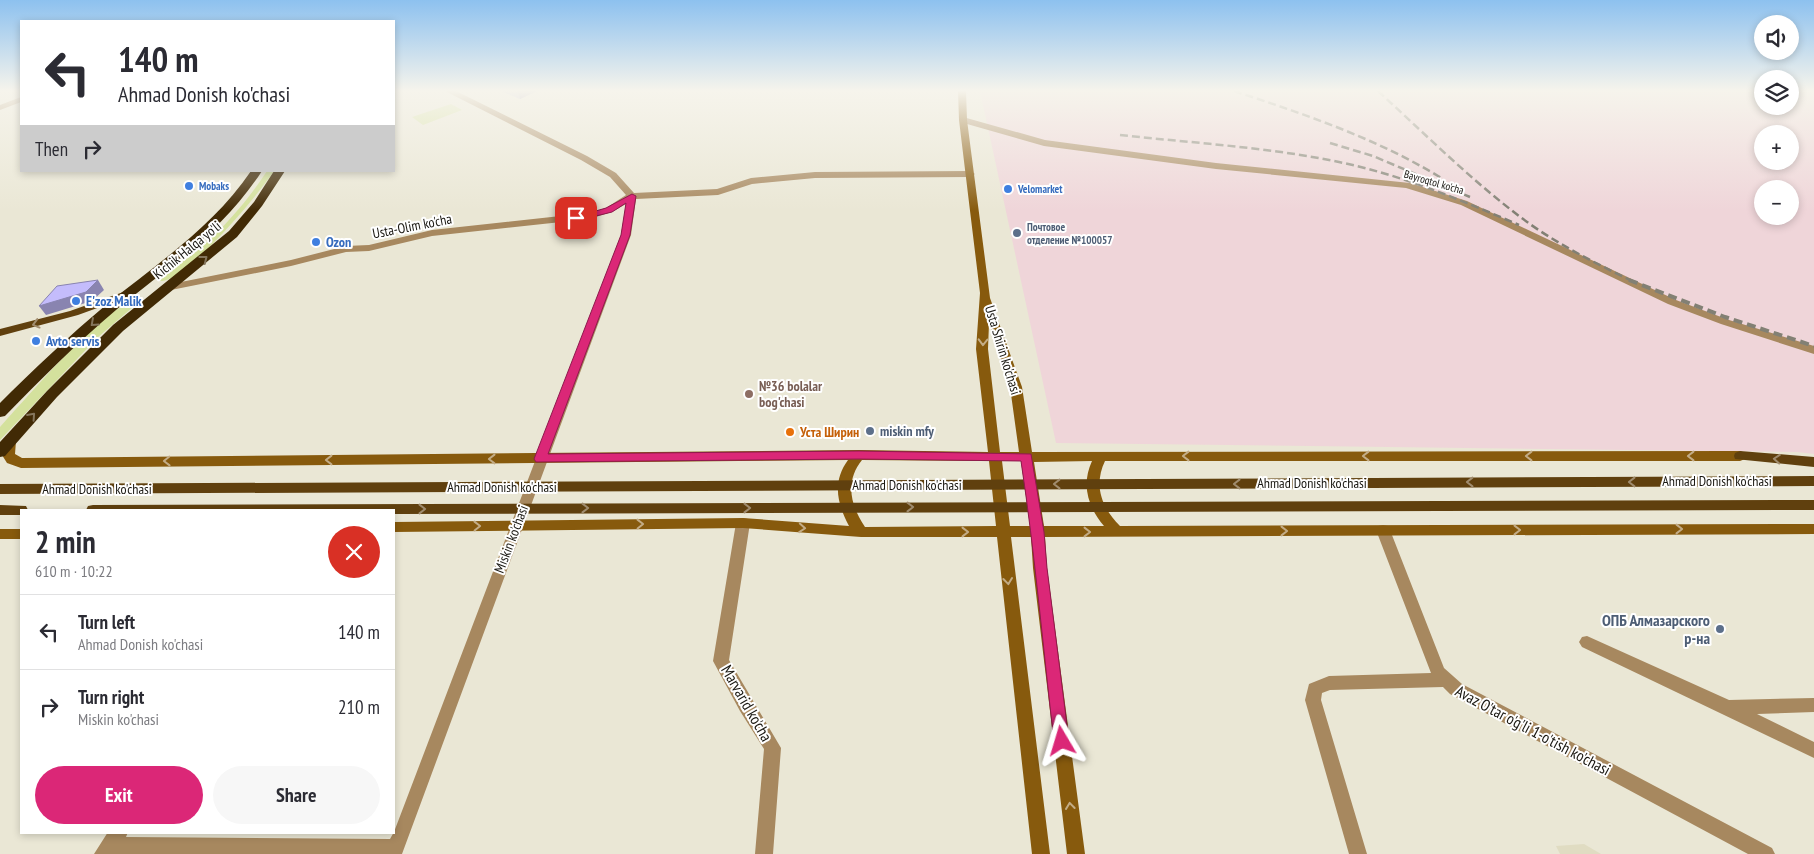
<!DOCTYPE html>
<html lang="en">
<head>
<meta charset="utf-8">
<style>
  :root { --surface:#fff; --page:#f7f7f7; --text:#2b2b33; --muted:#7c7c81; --line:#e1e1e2; --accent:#db2777 }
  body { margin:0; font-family:"PT Sans Narrow",sans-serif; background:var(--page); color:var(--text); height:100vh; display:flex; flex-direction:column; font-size:19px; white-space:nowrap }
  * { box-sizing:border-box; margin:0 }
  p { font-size:16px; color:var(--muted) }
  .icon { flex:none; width:28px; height:28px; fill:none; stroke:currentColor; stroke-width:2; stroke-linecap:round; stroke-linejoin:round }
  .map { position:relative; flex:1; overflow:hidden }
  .panel { position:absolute; left:20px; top:509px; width:375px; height:325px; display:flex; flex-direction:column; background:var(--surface); border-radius:0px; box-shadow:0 2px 8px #0003 }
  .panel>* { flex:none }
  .banner { position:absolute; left:20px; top:20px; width:375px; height:152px; border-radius:0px; box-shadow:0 2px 8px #0003; background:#fff; color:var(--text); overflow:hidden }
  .tools { position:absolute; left:1754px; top:15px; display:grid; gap:10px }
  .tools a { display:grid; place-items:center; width:45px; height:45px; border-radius:50%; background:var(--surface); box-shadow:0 2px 8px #0003; font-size:25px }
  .pin { position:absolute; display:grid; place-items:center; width:42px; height:42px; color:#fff; margin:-21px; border-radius:10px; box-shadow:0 2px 8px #0006 }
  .me { position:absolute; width:55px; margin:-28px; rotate:353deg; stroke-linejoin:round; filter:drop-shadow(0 0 4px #0008) }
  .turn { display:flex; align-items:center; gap:18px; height:105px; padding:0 15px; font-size:22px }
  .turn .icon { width:65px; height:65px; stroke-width:2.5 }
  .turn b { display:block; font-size:35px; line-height:42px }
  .then { display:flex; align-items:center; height:48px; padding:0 15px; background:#0003; gap:10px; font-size:19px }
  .round { display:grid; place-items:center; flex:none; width:52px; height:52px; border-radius:26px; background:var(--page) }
  .headline { display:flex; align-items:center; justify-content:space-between; height:85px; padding:0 15px }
  h1 { font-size:30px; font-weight:700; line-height:38px }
  .button { display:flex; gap:10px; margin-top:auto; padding:10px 15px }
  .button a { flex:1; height:58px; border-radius:30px; background:var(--accent); color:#fff; font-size:20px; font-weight:700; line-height:58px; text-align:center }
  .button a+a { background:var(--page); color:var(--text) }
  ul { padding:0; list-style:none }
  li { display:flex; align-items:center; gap:15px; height:75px; padding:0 15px; border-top:1px solid var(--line) }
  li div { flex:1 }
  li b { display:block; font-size:19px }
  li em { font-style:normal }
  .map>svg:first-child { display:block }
  .industrial { fill:#efd5d9; fill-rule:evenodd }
  .built { fill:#e0dcc2 }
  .green { fill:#d4e19d }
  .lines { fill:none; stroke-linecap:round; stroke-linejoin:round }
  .street { fill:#a7885f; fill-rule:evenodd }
  .secondary { fill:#875a0d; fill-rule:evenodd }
  .primary { fill:#60400e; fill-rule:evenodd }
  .highway { fill:#412a05; fill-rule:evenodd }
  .rail-far1 { stroke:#828074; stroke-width:2.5; stroke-dasharray:8 4; stroke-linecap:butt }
  .rail { stroke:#828074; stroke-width:4; stroke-dasharray:9 5; stroke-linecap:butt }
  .wall { fill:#a9a2d9 }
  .shaded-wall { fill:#8984b0 }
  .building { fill:#c4bcfc; stroke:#8984b0 }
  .oneway { stroke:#84755c }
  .oneway2 { stroke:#a08c6e }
  .oneway3 { stroke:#c3ac86 }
  .route { fill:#db2777; stroke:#8e194d }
  .shop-dot { fill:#3f7fe0; stroke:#fff; stroke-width:2 }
  .service-dot { fill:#5c6f8a; stroke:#fff; stroke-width:2 }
  .education-dot { fill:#8d6e63; stroke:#fff; stroke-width:2 }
  .food-dot { fill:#e8710a; stroke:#fff; stroke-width:2 }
  .labels { text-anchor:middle; stroke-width:4; stroke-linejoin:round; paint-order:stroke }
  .far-street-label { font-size:11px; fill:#181610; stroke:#fff }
  .far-shop-label { font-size:11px; font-weight:bold; fill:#366cbe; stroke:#fff; text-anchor:start }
  .far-service-label { font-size:11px; font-weight:bold; fill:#4e5e75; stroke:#fff; text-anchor:start }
  .street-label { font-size:14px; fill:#181610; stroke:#fff }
  .shop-label { font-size:14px; font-weight:bold; fill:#366cbe; stroke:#fff; text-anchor:start }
  .education-label { font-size:14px; font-weight:bold; fill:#785e54; stroke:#fff; text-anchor:start }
  .service-label { font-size:14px; font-weight:bold; fill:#4e5e75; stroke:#fff; text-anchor:start }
  .food-label { font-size:14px; font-weight:bold; fill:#c56008; stroke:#fff; text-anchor:start }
  .near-service-label { font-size:16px; font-weight:bold; fill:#4e5e75; stroke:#fff; text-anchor:end }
  .near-street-label { font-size:16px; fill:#181610; stroke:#fff }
</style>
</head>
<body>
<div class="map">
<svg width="1814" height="854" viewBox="0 0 1814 854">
  <rect width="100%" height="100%" fill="#eae7d5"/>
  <path class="industrial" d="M980 91H1762V106H1790V91H1814V454L1797 452 1056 443ZM1762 134H1790V161H1762ZM1762 189H1790V216H1762Z"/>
  <polygon class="built" points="1584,844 1601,854 1560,854 1556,846"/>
  <g class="green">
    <polygon points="451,104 462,110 423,125 412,117"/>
    <path d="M267 171H274C259 194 185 283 160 281 165 272 189 259 198 250 225 227 248 200 267 171Z"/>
    <path d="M130 303H134L133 307 97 338 0 440V427C24 401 101 310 130 303Z"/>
  </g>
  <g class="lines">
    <g class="street">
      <polygon points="445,91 456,91 587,156 616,173 634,193 717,189 751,178 815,172 970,171 975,174 970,177 815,178 752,184 718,195 636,199 631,235 402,854 94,854 108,832 128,832 126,837 390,839 394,832 621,235 626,204 612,212 589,219 432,236 369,251 346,252 291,266 166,291 161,288 166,285 291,260 346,246 369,245 432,230 588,213 606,208 626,195 610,177 581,160"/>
      <polygon points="21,97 21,102 0,110 0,105"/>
      <polygon points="963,117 1045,140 1216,163 1410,183 1467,201 1676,300 1729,320 1814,346 1814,354 1721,324 1668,304 1461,205 1406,188 1216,169 1044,146 960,122 960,118"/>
      <polygon points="743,518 748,519 750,523 729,660 781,748 773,854 755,854 764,749 740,711 713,661 736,523 738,519"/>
      <polygon points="1383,525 1388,526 1390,530 1444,668 1462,684 1772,848 1775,854 1748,854 1450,694 1443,687 1330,690 1322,693 1321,700 1367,854 1349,854 1305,700 1309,684 1329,676 1431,673 1376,530 1378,526"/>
      <polygon points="1587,636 1729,700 1814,698 1814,712 1757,714 1814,742 1814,758 1582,647 1579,642 1582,637"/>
    </g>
    <g class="secondary">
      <path d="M958 91H966L967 120 990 298 1022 387 1032 452 1740 451 1745 453 1746 456 1745 459 1740 461H1105C1093 486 1102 508 1120 526L1814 524V534L1045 537 1047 568 1085 854H1067L1033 568 1031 537H1011L1050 854H1032L997 537H861L743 528 394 532V522L743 518 849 526C837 503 832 482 848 460L21 468 7 463 2 455 4 441 10 437 16 441 15 454 22 458 859 450 988 452 976 349 980 293 959 120ZM989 323 1010 387 1019 452H1000L988 349ZM862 460 989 461 996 526 865 527C850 505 845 481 862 460ZM1002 461H1021L1030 526H1010ZM1092 461C1081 485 1088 507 1104 526H1044L1034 462Z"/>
      <rect x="0" y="529" width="21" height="10"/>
    </g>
    <g class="primary">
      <polygon points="129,290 134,293 133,295 78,315 0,336 0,329 70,311"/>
      <polygon points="1740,451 1814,457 1814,467 1735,459 1734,456 1735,453"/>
      <polygon points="1814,476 1814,486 0,494 0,484"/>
      <polygon points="1814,500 1814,510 394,514 394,510 86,510 88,506 93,505"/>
      <polygon points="0,505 26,506 28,510 21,510 21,515 0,515"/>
    </g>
    <g class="highway">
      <path d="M251 171H262C221 233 172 264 116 310 77 343 41 379 5 416L0 417V403C34 369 69 336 106 305 158 263 213 227 251 171Z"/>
      <polygon points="274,171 285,171 262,206 237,237 123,331 57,397 5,456 0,457 0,442 47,391 113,325 229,231 254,202"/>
    </g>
    <g class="rail-far1">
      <path d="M1234 91C1307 115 1378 139 1443 179"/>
      <path d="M1378 91C1424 133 1469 178 1519 216 1553 242 1593 262 1632 281"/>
      <path d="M1120 135C1193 143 1267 147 1339 162 1402 175 1461 200 1519 225"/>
      <polyline points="1330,143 1373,156 1470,197"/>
    </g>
    <polyline class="rail" points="1629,280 1725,317 1814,346"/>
  </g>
  <polygon class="wall" points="501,91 537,91 520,99"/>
  <g class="shaded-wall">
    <polygon points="518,91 537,91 520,99"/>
    <polygon points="98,280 104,290 92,301 46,315 39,306"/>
  </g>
  <polygon class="building" points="98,280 86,292 39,306 57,286"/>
  <defs><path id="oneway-chevron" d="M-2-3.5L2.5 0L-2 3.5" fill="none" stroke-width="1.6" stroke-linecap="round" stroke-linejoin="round" transform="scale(1.25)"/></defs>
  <g class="oneway">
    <use href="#oneway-chevron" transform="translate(204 259) rotate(-38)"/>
    <use href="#oneway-chevron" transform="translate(94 323) rotate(138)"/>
    <use href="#oneway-chevron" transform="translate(32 416) rotate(-48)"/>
  </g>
  <g class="oneway2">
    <use href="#oneway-chevron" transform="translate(36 324) rotate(165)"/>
    <use href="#oneway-chevron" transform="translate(1777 459) rotate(-176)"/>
    <use href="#oneway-chevron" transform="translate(1470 482) rotate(180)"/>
    <use href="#oneway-chevron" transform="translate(1632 482) rotate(180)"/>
    <use href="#oneway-chevron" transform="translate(1057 484) rotate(180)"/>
    <use href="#oneway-chevron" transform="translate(1237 484) rotate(180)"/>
    <use href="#oneway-chevron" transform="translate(910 507)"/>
    <use href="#oneway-chevron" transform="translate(585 508)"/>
    <use href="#oneway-chevron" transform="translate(747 508)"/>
    <use href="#oneway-chevron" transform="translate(422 509)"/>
  </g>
  <g class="oneway3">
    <use href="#oneway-chevron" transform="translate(983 342) rotate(91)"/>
    <use href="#oneway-chevron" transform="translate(1186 456) rotate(-180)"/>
    <use href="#oneway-chevron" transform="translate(1366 456) rotate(-180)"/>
    <use href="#oneway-chevron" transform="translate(1529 456) rotate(-180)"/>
    <use href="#oneway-chevron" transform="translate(1691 456) rotate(-180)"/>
    <use href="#oneway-chevron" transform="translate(492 459) rotate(180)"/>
    <use href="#oneway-chevron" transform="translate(329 460) rotate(180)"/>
    <use href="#oneway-chevron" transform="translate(167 461) rotate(179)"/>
    <use href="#oneway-chevron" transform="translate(640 524) rotate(-1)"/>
    <use href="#oneway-chevron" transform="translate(477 526) rotate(-1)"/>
    <use href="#oneway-chevron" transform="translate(802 528) rotate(4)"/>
    <use href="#oneway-chevron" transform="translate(1679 529)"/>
    <use href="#oneway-chevron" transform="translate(1517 530)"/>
    <use href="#oneway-chevron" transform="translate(1284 531)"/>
    <use href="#oneway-chevron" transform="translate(965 532)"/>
    <use href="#oneway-chevron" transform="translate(1087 532)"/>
    <use href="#oneway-chevron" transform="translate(1008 581) rotate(83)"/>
    <use href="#oneway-chevron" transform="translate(1070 806) rotate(-97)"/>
  </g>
  <linearGradient id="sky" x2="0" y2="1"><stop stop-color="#8dc1ef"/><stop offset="0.43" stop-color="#f6f4ec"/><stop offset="1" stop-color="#f6f4ec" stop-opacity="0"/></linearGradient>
  <rect width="1814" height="211" fill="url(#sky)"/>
  <path class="route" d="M632 194 636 196 630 235 548 454 859 451 1031 454 1044 532 1047 568 1069 741 1067 746 1062 748 1057 746 1054 741C1043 648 1035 554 1021 461L859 459 536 462 534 459 621 235 626 203 612 212 576 221 572 218 606 208Z"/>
  <g class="shop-dot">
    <circle cx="189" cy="186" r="5"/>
    <circle cx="1008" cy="189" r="5"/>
    <circle cx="316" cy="242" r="5"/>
    <circle cx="76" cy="301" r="5"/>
    <circle cx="36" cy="341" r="5"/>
  </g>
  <g class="service-dot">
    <circle cx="1017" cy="233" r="5"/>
    <circle cx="870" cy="431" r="5"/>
    <circle cx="1720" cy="629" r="5"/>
  </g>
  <circle class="education-dot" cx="749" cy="394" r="5"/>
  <circle class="food-dot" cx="790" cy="432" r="5"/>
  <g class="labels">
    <g class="far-street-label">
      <text transform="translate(1434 182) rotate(16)" y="4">Bayroqtol ko'cha</text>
    </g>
    <g class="far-shop-label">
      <text x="199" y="190">Mobaks</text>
      <text x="1018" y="193">Velomarket</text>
    </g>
    <g class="far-service-label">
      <text x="1027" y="231">Почтовое<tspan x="1027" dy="13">отделение №100057</tspan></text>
    </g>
    <g class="street-label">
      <text transform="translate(412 226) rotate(-11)" y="5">Usta-Olim ko'cha</text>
      <text transform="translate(187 250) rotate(-39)" y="5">Kichik Halqa yo'li</text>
      <text transform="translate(1003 350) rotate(73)" y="5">Usta Shirin ko'chasi</text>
      <text x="1717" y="486">Ahmad Donish ko'chasi</text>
      <text x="1312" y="488">Ahmad Donish ko'chasi</text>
      <text x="907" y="490">Ahmad Donish ko'chasi</text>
      <text x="502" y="492">Ahmad Donish ko'chasi</text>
      <text x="97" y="494">Ahmad Donish ko'chasi</text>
      <text transform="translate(511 539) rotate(-69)" y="5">Miskin ko'chasi</text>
    </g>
    <g class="shop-label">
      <text x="326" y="247">Ozon</text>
      <text x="86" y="306">E'zoz Malik</text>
      <text x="46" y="346">Avto servis</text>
    </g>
    <g class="education-label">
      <text x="759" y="391">№36 bolalar<tspan x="759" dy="16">bog'chasi</tspan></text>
    </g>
    <g class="service-label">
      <text x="880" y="436">miskin mfy</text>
    </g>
    <g class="food-label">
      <text x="800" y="437">Уста Ширин</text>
    </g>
    <g class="near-service-label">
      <text x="1710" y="626">ОПБ Алмазарского<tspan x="1710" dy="18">р-на</tspan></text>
    </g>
    <g class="near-street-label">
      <text transform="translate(747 703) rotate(60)" y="6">Marvarid ko'cha</text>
      <text transform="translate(1533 730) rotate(28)" y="6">Avaz O'tar o'g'li 1-o'tish ko'chasi</text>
    </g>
  </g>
</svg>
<div class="tools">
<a><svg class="icon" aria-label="sound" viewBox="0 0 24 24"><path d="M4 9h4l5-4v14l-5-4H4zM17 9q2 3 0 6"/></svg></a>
<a><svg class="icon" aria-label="layers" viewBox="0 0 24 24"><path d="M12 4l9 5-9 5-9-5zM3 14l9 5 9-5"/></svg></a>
<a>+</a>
<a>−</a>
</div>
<div class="pin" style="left:576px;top:218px;background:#d93025"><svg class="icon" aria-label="arrive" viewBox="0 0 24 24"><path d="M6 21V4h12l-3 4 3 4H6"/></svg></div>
<svg class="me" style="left:1062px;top:741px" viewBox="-20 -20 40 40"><path d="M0-17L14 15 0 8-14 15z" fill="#db2777" stroke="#fff" stroke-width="4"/></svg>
<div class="banner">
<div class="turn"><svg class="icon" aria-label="left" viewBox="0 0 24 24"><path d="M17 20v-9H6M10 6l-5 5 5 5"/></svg><div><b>140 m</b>Ahmad Donish ko'chasi</div></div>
<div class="then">Then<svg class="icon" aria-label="right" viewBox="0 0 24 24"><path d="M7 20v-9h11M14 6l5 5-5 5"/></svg></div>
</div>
<section class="panel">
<div class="headline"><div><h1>2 min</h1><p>610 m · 10:22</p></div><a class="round" style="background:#d93025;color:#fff"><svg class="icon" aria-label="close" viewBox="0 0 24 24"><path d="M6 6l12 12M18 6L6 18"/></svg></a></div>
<ul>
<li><svg class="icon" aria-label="left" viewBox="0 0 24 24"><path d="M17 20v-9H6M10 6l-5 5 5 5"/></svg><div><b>Turn left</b><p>Ahmad Donish ko'chasi</p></div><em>140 m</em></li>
<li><svg class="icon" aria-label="right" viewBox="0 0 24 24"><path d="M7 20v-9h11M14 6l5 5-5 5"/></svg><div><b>Turn right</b><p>Miskin ko'chasi</p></div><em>210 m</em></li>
</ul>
<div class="button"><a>Exit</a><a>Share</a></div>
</section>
</div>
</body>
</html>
